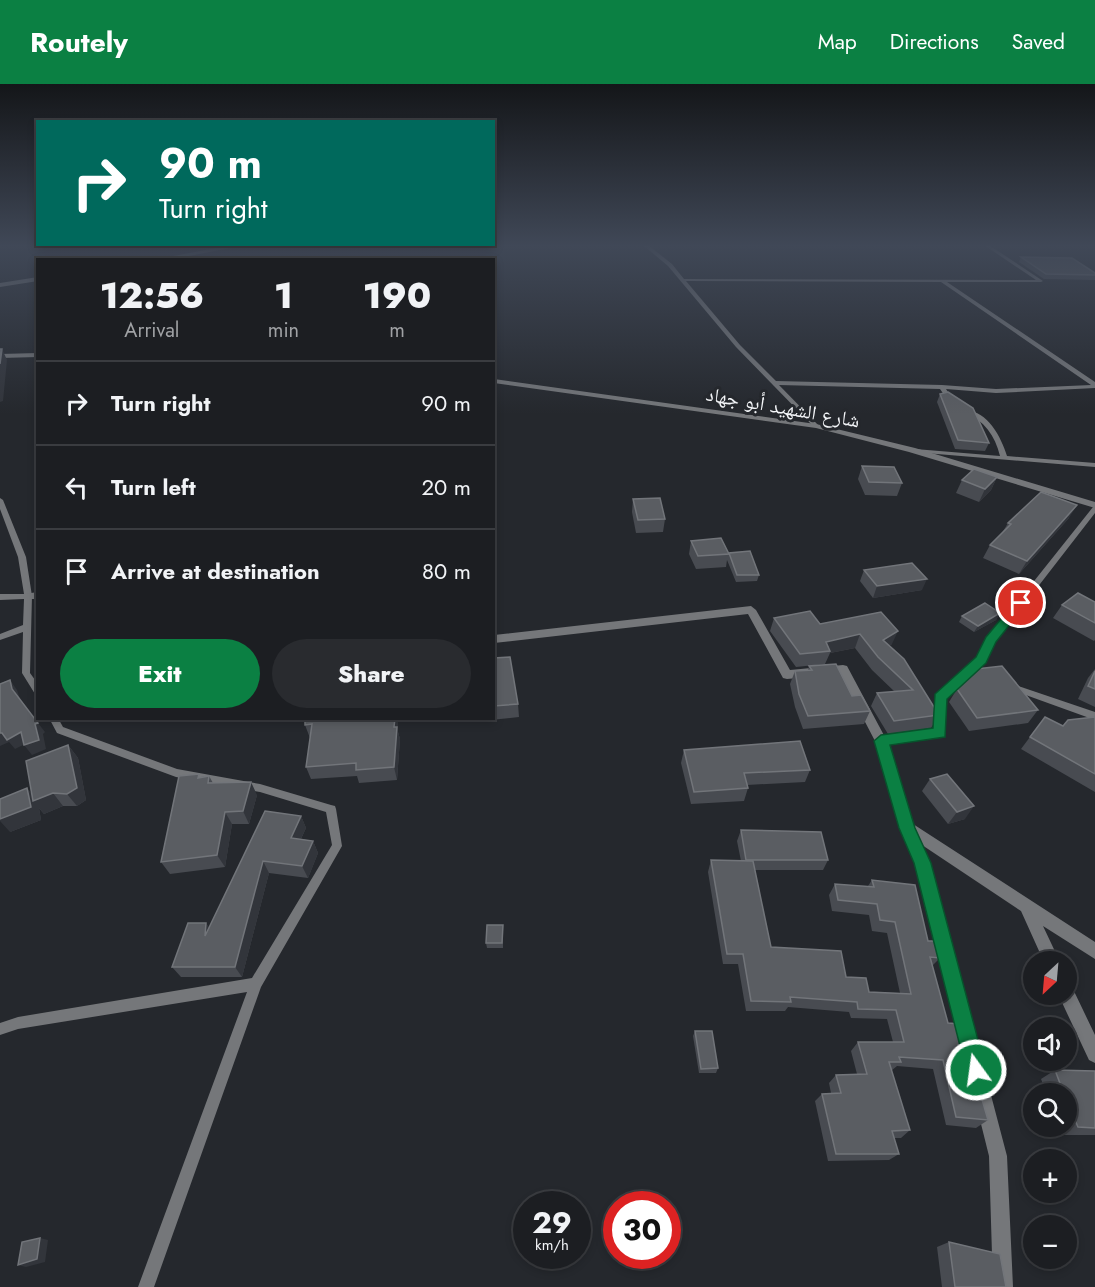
<!DOCTYPE html>
<html lang="en">
<head>
<meta charset="utf-8">
<style>
  :root { --surface:#1c1e22; --page:#292b2f; --text:#f1f3f6; --muted:#a0a2a5; --line:#3a3c40; --accent:#0b8043 }
  body { margin:0; font-family:Jost,"Noto Naskh Arabic",sans-serif; background:var(--page); color:var(--text); height:100vh; display:flex; flex-direction:column; font-size:22px; white-space:nowrap }
  * { box-sizing:border-box; margin:0 }
  p { font-size:20px; color:var(--muted) }
  .icon { flex:none; width:33px; height:33px; fill:none; stroke:currentColor; stroke-width:2; stroke-linecap:round; stroke-linejoin:round }
  .map { position:relative; flex:1; overflow:hidden }
  .panel { position:absolute; left:36px; top:174px; width:459px; height:462px; display:flex; flex-direction:column; background:var(--surface); border-radius:0px; box-shadow:0 3px 9px #0003,0 0 0 2px var(--line) }
  .panel>* { flex:none }
  .top-card { position:absolute; left:36px; top:36px; width:459px; height:126px; border-radius:0px; box-shadow:0 3px 9px #0003,0 0 0 2px var(--line); background:#00695c; color:#fff; overflow:hidden }
  .needle { width:39px; rotate:206deg }
  .buttons { position:absolute; left:1023px; top:867px; display:grid; gap:12px }
  .buttons a { display:grid; place-items:center; width:54px; height:54px; border-radius:50%; background:var(--surface); box-shadow:0 3px 9px #0003,0 0 0 2px var(--line); font-size:30px }
  .speed { position:absolute; left:513px; top:1107px; display:flex; gap:12px; font-size:30px; font-weight:700; text-align:center }
  .speed>* { display:grid; place-content:center; width:78px; height:78px; border-radius:50%; background:var(--surface); box-shadow:0 3px 9px #0003,0 0 0 2px var(--line); line-height:1 }
  .speed small { font-size:15px; font-weight:400 }
  .speed .limit { border:9px solid #d22; background:#fff; color:#111 }
  .pin { position:absolute; display:grid; place-items:center; width:51px; height:51px; color:#fff; margin:-26px; border:3px solid #fff; border-radius:50%; box-shadow:0 2px 6px #0007 }
  .me { position:absolute; width:66px; margin:-33px; rotate:346deg; stroke-linejoin:round; filter:drop-shadow(0 0 4px #0008) }
  .turn { display:flex; align-items:center; gap:21px; height:126px; padding:0 24px; font-size:27px }
  .turn .icon { width:78px; height:78px; stroke-width:2.5 }
  .turn b { display:block; font-size:42px; line-height:51px }
  .eta { display:flex; justify-content:space-evenly; align-items:center; height:102px; text-align:center }
  .eta b { font-size:36px; font-weight:800; line-height:42px }
  .cta { display:flex; gap:12px; margin-top:auto; padding:12px 24px }
  .cta a { flex:1; height:69px; border-radius:36px; background:var(--accent); color:#fff; font-size:24px; font-weight:800; line-height:69px; text-align:center }
  .cta a+a { background:var(--page); color:var(--text) }
  ul { padding:0; list-style:none }
  li { display:flex; align-items:center; gap:18px; height:84px; padding:0 24px; border-top:2px solid var(--line) }
  li div { flex:1 }
  li b { display:block; font-size:22px }
  li em { font-style:normal }
  header { display:flex; align-items:center; gap:36px; box-sizing:border-box; height:84px; padding:0 30px; background:var(--accent); color:#fff }
  header strong { font-size:28px }
  nav { display:flex; gap:33px; margin-inline-start:auto; font-size:21px }
  .map>svg:first-child { display:block }
  .lines { fill:none; stroke-linecap:round; stroke-linejoin:round }
  .service { fill:#75777a; fill-rule:evenodd }
  .minor { fill:#75777a; fill-rule:evenodd }
  .wall { fill:#484b51 }
  .shaded-wall { fill:#32353b }
  .building { fill:#5a5d62; stroke:#72757a; stroke-width:1.5 }
  .route { fill:#0b8043; stroke:#07532c; stroke-width:1.5 }
  .labels { text-anchor:middle; stroke-width:6; stroke-linejoin:round; paint-order:stroke }
  .far-street-label { font-size:20px; fill:#f2f4f7; stroke:#25282d }
</style>
</head>
<body>
<header>
<strong>Routely</strong>
<nav><a>Map</a><a>Directions</a><a>Saved</a></nav>
</header>
<div class="map">
<svg width="1095" height="1203" viewBox="0 0 1095 1203">
  <rect width="100%" height="100%" fill="#25282d"/>
  <g class="lines">
    <g class="service">
      <path d="M643 161H648L672 180 684 195 1036 196 984 161H989L1043 197 1041 198H947L1095 298V304L996 309 946 305 954 317 951 319 949 318 940 305 779 301 819 342 814 343 736 263 668 182ZM686 197 941 198 1091 301 996 305 942 301 776 297 740 261Z"/>
      <path d="M965 326C988 327 1001 353 1007 372L1095 379V383L913 368V366L915 365 1000 372C995 351 984 337 965 328Z"/>
      <polygon points="0,414 3,416 26,473 32,512 30,589 38,600 38,611 35,610 22,589 23,548 0,556 0,550 23,541 24,515 0,516 0,510 24,510 18,473 0,425"/>
      <polygon points="1095,422 1095,429 995,558 984,578 945,615 945,649 943,652 881,661 878,660 876,657 878,654 881,653 935,646 935,614 937,612 978,574 988,555 1093,423"/>
      <polygon points="1012,600 1095,628 1095,636 1009,605 1007,603"/>
      <polygon points="49,634 58,634 63,643 177,685 260,700 331,721 335,722 336,725 342,762 261,903 154,1203 138,1203 247,908 18,945 0,951 0,939 18,933 252,894 332,761 326,728 260,708 176,693 57,649"/>
    </g>
    <g class="minor">
      <polygon points="232,161 246,161 168,176 152,176"/>
      <polygon points="38,193 38,197 0,203 0,199"/>
      <polygon points="38,269 38,273 0,274 0,270"/>
      <polygon points="494,295 816,340 915,364 1095,418 1095,424 909,368 816,344 494,299"/>
      <polygon points="38,508 38,515 28,515 23,512 24,510"/>
      <polygon points="751,522 756,526 790,586 843,581 847,582 887,657 913,740 1095,858 1095,875 1043,842 1060,878 1044,878 1021,827 922,761 930,779 1007,1072 1013,1203 993,1203 989,1072 916,779 900,744 875,657 840,590 787,595 783,594 748,530 494,559 494,551"/>
      <polygon points="1066,901 1072,903 1095,951 1095,979 1089,976 1058,910 1066,910"/>
    </g>
  </g>
  <g class="wall">
    <polygon points="1021,173 1095,189 1095,196 1044,195 1019,178"/>
    <polygon points="940,310 989,359 985,367 955,365 937,318"/>
    <polygon points="862,382 902,399 897,412 865,411 858,395"/>
    <polygon points="997,393 991,406 979,418 956,409 962,396"/>
    <polygon points="633,415 665,435 663,448 636,449 632,428"/>
    <polygon points="1069,434 1019,490 983,474 990,461 1002,449 1008,439"/>
    <polygon points="691,457 729,469 759,491 757,497 736,498 727,476 726,483 696,485 689,470"/>
    <polygon points="864,486 922,506 873,514 860,497"/>
    <polygon points="1095,518 1095,556 1094,557 1053,534 1062,521"/>
    <polygon points="881,528 892,560 889,562 939,631 931,644 888,650 871,622 877,609 895,608 872,586 855,564 830,569 825,580 796,583 770,547 774,534 820,540"/>
    <polygon points="1000,529 996,536 974,548 959,538 962,532"/>
    <polygon points="494,574 518,620 519,633 481,637 481,634 494,634"/>
    <polygon points="809,582 852,612 870,627 864,640 803,645 795,623 790,600 795,587 808,586"/>
    <polygon points="1095,585 1095,623 1078,615 1088,594"/>
    <polygon points="957,605 1038,626 1028,639 969,647 949,618"/>
    <polygon points="1045,633 1063,642 1095,633 1095,708 1021,665"/>
    <polygon points="305,634 398,648 400,655 397,696 359,699 357,692 311,695 306,683 310,654 305,641"/>
    <polygon points="68,661 78,674 86,716 77,722 63,722 44,730 39,724 41,736 10,748 32,710"/>
    <polygon points="684,666 810,686 805,698 747,701 748,704 744,717 691,720 681,679"/>
    <polygon points="209,692 213,699 257,711 249,740 232,740 225,783 170,790 161,778 201,693"/>
    <polygon points="930,695 965,735 948,740 922,707"/>
    <polygon points="301,732 306,744 301,755 313,757 318,769 308,794 269,789 242,893 181,893 172,883 206,839 209,844"/>
    <polygon points="741,746 828,776 823,786 755,786 771,863 846,893 869,908 900,909 887,849 872,847 869,831 832,827 829,811 835,800 868,802 872,796 928,857 940,874 932,882 948,939 988,1036 976,1044 946,1041 933,985 897,982 891,987 910,1046 901,1054 894,1054 899,1070 889,1076 828,1077 815,1017 822,1010 831,1009 829,999 836,991 857,990 851,967 858,958 893,958 887,935 851,934 849,928 788,923 785,927 746,927 738,880 723,880 708,788 711,776 741,777 737,757"/>
    <polygon points="503,841 503,864 487,864 486,859"/>
    <polygon points="695,947 718,984 716,989 699,989 693,952"/>
    <polygon points="1055,986 1095,987 1095,1051 1064,1051 1060,1042 1066,1042 1066,1010 1047,1010 1041,995"/>
    <polygon points="949,1158 1006,1203 942,1203 937,1163"/>
  </g>
  <g class="shaded-wall">
    <polygon points="2,265 7,276 3,317 0,318 0,280"/>
    <polygon points="997,393 991,406 979,418 985,405"/>
    <polygon points="1077,421 1069,434 1019,490 1027,477"/>
    <polygon points="927,495 922,506 873,514 877,502"/>
    <polygon points="1000,529 996,536 974,548 978,542"/>
    <polygon points="898,547 892,560 877,569 883,556"/>
    <polygon points="860,550 855,564 830,569 830,567 826,558"/>
    <polygon points="10,596 17,606 20,615 12,605"/>
    <polygon points="395,634 398,634 398,648 400,655 397,696 394,683"/>
    <polygon points="38,639 45,648 43,650 46,665 32,671 24,661 35,640"/>
    <polygon points="21,648 29,658 15,665 9,658 0,662 0,649"/>
    <polygon points="68,661 78,674 86,716 77,722 67,710"/>
    <polygon points="251,698 257,711 249,740 243,727"/>
    <polygon points="27,704 37,716 53,709 63,722 44,730 39,724 41,736 10,748 0,737 0,735"/>
    <polygon points="974,722 965,735 948,740 957,728"/>
    <polygon points="225,728 232,740 225,783 217,771"/>
    <polygon points="301,732 306,744 296,765 291,754"/>
    <polygon points="313,757 318,769 308,794 302,782"/>
    <polygon points="263,777 269,789 242,893 235,883"/>
    <polygon points="206,839 214,850 205,852"/>
    <polygon points="40,1154 48,1156 45,1178 26,1183 18,1181"/>
  </g>
  <g class="building">
    <polygon points="1021,173 1072,174 1095,189 1095,191 1046,190"/>
    <polygon points="0,265 2,265 0,280"/>
    <polygon points="948,308 973,324 989,359 958,356 940,310"/>
    <polygon points="862,382 894,383 902,399 869,398"/>
    <polygon points="974,385 997,393 985,405 962,396"/>
    <polygon points="1041,408 1077,421 1027,477 990,461 1011,440 1008,439"/>
    <polygon points="660,414 665,435 638,436 633,415"/>
    <polygon points="721,454 729,470 698,472 691,457"/>
    <polygon points="750,467 759,491 737,491 729,469"/>
    <polygon points="912,479 927,495 877,502 864,486"/>
    <polygon points="1078,509 1095,518 1095,539 1062,521"/>
    <polygon points="985,519 1000,529 978,542 962,532"/>
    <polygon points="810,527 820,540 881,528 898,547 883,556 904,575 939,631 894,637 877,609 913,606 878,573 860,550 826,558 830,567 800,570 774,534"/>
    <polygon points="510,573 518,620 494,622 494,574"/>
    <polygon points="836,580 852,612 861,611 870,627 808,632 799,610 795,587 812,586 809,582"/>
    <polygon points="1002,582 1038,626 977,634 957,605 976,585"/>
    <polygon points="1095,587 1095,605 1088,602"/>
    <polygon points="10,596 12,605 38,639 35,640 39,656 24,661 21,648 7,656 2,649 0,649 0,600"/>
    <polygon points="1045,633 1063,642 1068,636 1095,633 1095,690 1030,653"/>
    <polygon points="305,634 395,634 394,643 397,643 394,683 356,686 356,679 306,683 312,640 305,641"/>
    <polygon points="800,657 810,686 744,689 748,704 694,708 684,666"/>
    <polygon points="68,661 77,704 67,710 53,709 33,717 26,677"/>
    <polygon points="199,690 198,694 209,692 208,699 251,698 243,727 225,728 217,771 161,778 179,692"/>
    <polygon points="947,690 974,722 957,728 930,695"/>
    <polygon points="27,704 31,723 0,735 0,715"/>
    <polygon points="265,727 301,732 291,754 313,757 302,782 263,777 235,883 172,883 188,839 206,839 205,852"/>
    <polygon points="741,746 821,748 828,776 746,776"/>
    <polygon points="711,776 753,777 771,863 841,867 846,893 866,894 869,908 911,910 895,838 880,836 877,820 838,816 835,800 874,803 872,796 915,801 928,857 935,857 940,874 930,873 948,939 960,940 988,1036 956,1033 943,976 899,973 901,978 889,978 910,1046 892,1047 899,1070 836,1070 822,1010 841,1009 836,991 867,990 858,958 904,958 896,926 858,925 857,918 790,913 791,918 751,917 743,870 727,870"/>
    <polygon points="487,841 503,841 502,859 486,859"/>
    <polygon points="695,947 712,947 718,984 701,985"/>
    <polygon points="1055,986 1095,987 1095,1044 1078,1043 1066,1015 1066,1010 1064,1010"/>
    <polygon points="40,1154 37,1175 18,1181 22,1158"/>
    <polygon points="949,1158 1000,1170 1006,1203 955,1203"/>
  </g>
  <linearGradient id="sky" x2="0" y2="1"><stop stop-color="#141619"/><stop offset="0.49" stop-color="#404857"/><stop offset="1" stop-color="#404857" stop-opacity="0"/></linearGradient>
  <rect width="1095" height="330" fill="url(#sky)"/>
  <polygon class="route" points="1021,515 1027,519 996,558 986,579 947,615 945,653 890,661 915,744 931,779 986,986 983,993 976,996 969,993 966,986 914,779 899,744 874,657 881,651 933,644 935,610 976,573 986,553 1017,516"/>
  <g class="labels">
    <g class="far-street-label">
      <text transform="translate(783 323) rotate(10)" y="7">شارع الشهيد أبو جهاد</text>
    </g>
  </g>
</svg>
<div class="buttons">
<a><svg class="needle" viewBox="-14 -14 28 28"><path d="M0-13l5 13h-10z" fill="#e53935"/><path d="M0 13l5-13h-10z" fill="#a0a2a5"/></svg></a>
<a><svg class="icon" aria-label="sound" viewBox="0 0 24 24"><path d="M4 9h4l5-4v14l-5-4H4zM17 9q2 3 0 6"/></svg></a>
<a><svg class="icon" aria-label="search" viewBox="0 0 24 24"><circle cx="10" cy="10" r="6"/><path d="M15 15l6 6"/></svg></a>
<a>+</a>
<a>−</a>
</div>
<div class="speed"><div>29<small>km/h</small></div><div class="limit">30</div></div>
<div class="pin" style="left:1021px;top:519px;background:#d93025"><svg class="icon" aria-label="arrive" viewBox="0 0 24 24"><path d="M6 21V4h12l-3 4 3 4H6"/></svg></div>
<svg class="me" style="left:976px;top:986px" viewBox="-20 -20 40 40"><circle r="17" fill="#0b8043" stroke="#fff" stroke-width="3"/><path d="M0-11L8 9 0 5-8 9z" fill="#fff"/></svg>
<div class="top-card">
<div class="turn"><svg class="icon" aria-label="right" viewBox="0 0 24 24"><path d="M7 20v-9h11M14 6l5 5-5 5"/></svg><div><b>90 m</b>Turn right</div></div>
</div>
<section class="panel">
<div class="eta">
<div><b>12:56</b><p>Arrival</p></div>
<div><b>1</b><p>min</p></div>
<div><b>190</b><p>m</p></div>
</div>
<ul>
<li><svg class="icon" aria-label="right" viewBox="0 0 24 24"><path d="M7 20v-9h11M14 6l5 5-5 5"/></svg><div><b>Turn right</b></div><em>90 m</em></li>
<li><svg class="icon" aria-label="left" viewBox="0 0 24 24"><path d="M17 20v-9H6M10 6l-5 5 5 5"/></svg><div><b>Turn left</b></div><em>20 m</em></li>
<li><svg class="icon" aria-label="arrive" viewBox="0 0 24 24"><path d="M6 21V4h12l-3 4 3 4H6"/></svg><div><b>Arrive at destination</b></div><em>80 m</em></li>
</ul>
<div class="cta"><a>Exit</a><a>Share</a></div>
</section>
</div>
</body>
</html>
